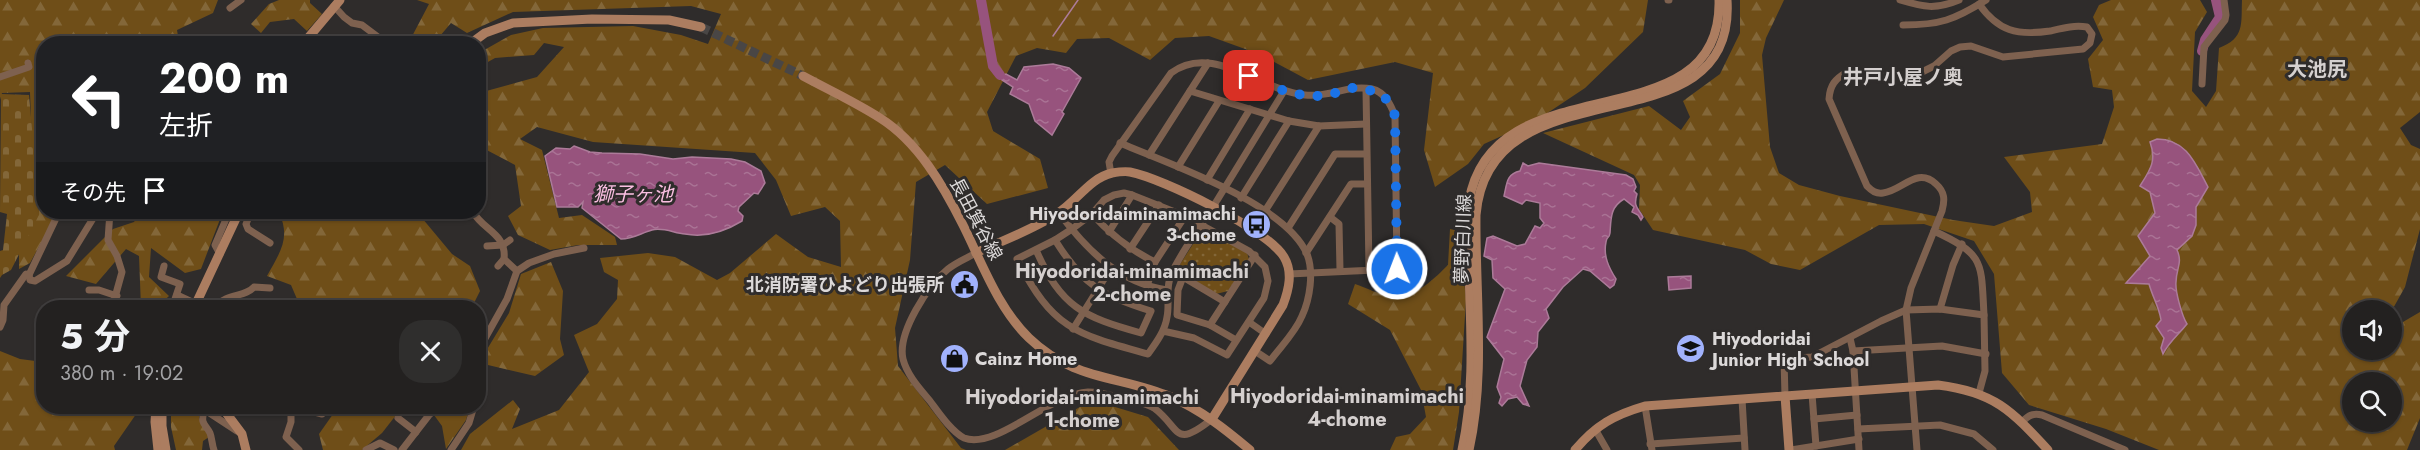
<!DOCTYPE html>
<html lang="ja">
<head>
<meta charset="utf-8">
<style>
  :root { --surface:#232120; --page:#2f2e2d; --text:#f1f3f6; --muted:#a3a3a5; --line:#403e3e }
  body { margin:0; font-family:Jost,"Noto Sans JP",sans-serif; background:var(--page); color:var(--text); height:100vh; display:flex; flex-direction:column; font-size:22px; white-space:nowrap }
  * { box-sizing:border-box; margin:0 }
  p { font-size:20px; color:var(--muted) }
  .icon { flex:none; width:33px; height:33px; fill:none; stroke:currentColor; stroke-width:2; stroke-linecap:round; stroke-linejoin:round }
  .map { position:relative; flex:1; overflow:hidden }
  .sheet { position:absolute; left:36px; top:300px; width:450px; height:114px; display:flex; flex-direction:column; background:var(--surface); border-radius:24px; box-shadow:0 2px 4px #0004,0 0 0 2px var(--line) }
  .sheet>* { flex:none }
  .banner { position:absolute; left:36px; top:36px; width:450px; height:183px; border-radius:24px; box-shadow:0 2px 4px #0004,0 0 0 2px var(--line); background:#202124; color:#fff; overflow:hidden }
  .buttons { position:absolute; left:2342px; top:300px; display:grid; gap:12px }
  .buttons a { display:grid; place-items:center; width:60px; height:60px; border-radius:50%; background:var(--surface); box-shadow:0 2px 4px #0004,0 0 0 2px var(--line); font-size:30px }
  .pin { position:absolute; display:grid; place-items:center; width:51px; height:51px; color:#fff; margin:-26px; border-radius:12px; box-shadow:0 3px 9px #0006 }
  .me { position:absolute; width:66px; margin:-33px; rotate:359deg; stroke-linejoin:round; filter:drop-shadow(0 0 4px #0008) }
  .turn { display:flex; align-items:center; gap:21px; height:126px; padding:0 24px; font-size:27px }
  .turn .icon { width:78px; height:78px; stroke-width:2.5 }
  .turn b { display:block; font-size:42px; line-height:51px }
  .then { display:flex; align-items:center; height:57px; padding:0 24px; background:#0003; gap:12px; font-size:22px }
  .round { display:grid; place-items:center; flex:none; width:63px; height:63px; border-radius:24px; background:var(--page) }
  .summary { display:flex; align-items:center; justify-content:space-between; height:102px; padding:0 24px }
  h1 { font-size:36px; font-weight:700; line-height:45px }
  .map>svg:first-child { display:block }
  .grass { fill:url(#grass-dots) }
  .forest { fill:url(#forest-firs); fill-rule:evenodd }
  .cemetery { fill:url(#cemetery-stones) }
  .water { fill:url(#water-ripples); stroke:#ac7b99; stroke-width:1.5 }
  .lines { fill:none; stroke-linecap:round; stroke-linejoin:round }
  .stream { stroke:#ac7b99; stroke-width:1.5 }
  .river { stroke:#97537d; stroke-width:10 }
  .secondary-tunnel { stroke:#494645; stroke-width:9; stroke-dasharray:9 4.5; stroke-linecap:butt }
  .street { stroke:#7e614f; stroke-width:7 }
  .secondary { stroke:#ac7d60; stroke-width:9 }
  .route { stroke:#1a73e8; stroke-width:10; stroke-dasharray:0 18 }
  .labels { text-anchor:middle; stroke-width:6; stroke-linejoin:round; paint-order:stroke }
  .poi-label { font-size:18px; font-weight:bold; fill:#dcd9d9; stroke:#2f2c2b; text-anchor:end }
  .street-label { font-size:18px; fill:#dcd9d9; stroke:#2f2c2b }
  .neighbourhood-label { font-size:20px; font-weight:bold; fill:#d5d0cf; stroke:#2f2c2b }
  .water-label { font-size:20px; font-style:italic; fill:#fbbfe2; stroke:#2f2c2b }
</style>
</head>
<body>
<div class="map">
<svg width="2420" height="450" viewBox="0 0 2420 450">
  <defs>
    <pattern id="grass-dots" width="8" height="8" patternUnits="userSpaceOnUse" patternTransform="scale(1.5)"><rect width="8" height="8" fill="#6f4e18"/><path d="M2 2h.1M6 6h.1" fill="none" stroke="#836739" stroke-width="1.8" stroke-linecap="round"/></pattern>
    <pattern id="forest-firs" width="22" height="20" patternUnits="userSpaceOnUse" patternTransform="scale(1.5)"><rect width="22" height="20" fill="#6f4e18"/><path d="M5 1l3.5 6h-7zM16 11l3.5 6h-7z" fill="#836739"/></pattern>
    <pattern id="cemetery-stones" width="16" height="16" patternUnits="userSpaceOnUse" patternTransform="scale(1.5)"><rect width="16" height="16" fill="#6f4e18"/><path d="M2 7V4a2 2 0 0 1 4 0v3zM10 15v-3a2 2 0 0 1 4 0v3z" fill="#836739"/></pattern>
    <pattern id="water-ripples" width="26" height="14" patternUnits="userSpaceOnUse" patternTransform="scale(1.5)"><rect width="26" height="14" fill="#97537d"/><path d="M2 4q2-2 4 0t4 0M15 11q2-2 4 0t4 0" fill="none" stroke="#aa7395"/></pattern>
  </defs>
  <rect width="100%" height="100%" fill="#2f2c2b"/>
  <polygon class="grass" points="1206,229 1247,253 1249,259 1228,291 1216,294 1177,269 1202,230"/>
  <g class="forest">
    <polygon points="0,0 218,0 213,13 177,30 179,42 181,43 44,44 44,212 58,212 30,263 19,269 19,252 33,172 30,92 2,93 0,100"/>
    <polygon points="279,0 310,0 310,3 322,14 307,31 294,19 270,22 261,33 251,24 269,4"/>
    <polygon points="417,0 1648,0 1643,32 1585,88 1537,120 1484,144 1468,164 1435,187 1424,150 1433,73 1395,62 1308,80 1259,54 1209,36 1175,38 1150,60 1109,38 1077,39 1066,53 1037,48 1016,56 987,112 993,131 1040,159 1048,188 987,204 945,165 916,182 910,260 895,328 898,366 961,448 966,450 461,450 470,434 513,400 520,409 512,429 559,410 589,372 574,335 597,324 617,299 618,280 604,272 600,258 648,253 675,257 717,280 730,273 776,234 808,257 841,267 840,221 825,207 791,216 776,180 755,153 593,142 537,127 520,139 542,150 559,218 582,215 615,237 617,245 578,245 550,250 518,235 508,216 521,206 515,165 479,146 479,93 537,77 564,47 544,43 534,55 495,58 479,67 479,53 511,35 543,28 633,26 681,35 708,44 721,14 691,6 513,12 467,33 451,23 434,43 408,44 429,4"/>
    <path d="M1740 0H1784L1766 38 1762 55 1770 147 1779 173 1799 185 1840 196 1953 220 1994 226 2032 212 2030 192 2004 157 2102 144 2114 107 2112 90 2093 87 2088 59 2103 40 2093 17 2099 5 2111 0H2200L2207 12 2195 32 2192 91 2206 107 2216 91 2219 48C2245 38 2241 24 2242 0H2420V112L2400 128 2411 145 2420 149V229L2405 287 2391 312 2352 310V350H2391V329L2420 312V418L2407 450H2159L2106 429 2029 405 2002 373 1994 274 1974 241 1924 224 1879 225 1800 270 1771 264 1745 250 1653 230 1639 209 1640 185 1634 175 1543 133 1649 106 1681 130 1690 117 1683 101 1720 74 1740 33ZM2352 382H2391V422H2352Z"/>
    <polygon points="141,212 221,212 222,214 201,269 185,273 151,248 149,277 169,296 157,307 141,307 139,256 126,249 96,284 66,276 113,229 134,222"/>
    <path d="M279 212H417L452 254 470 266 480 291 472 307H292L297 299 291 285 267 276C280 252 291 239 279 212Z"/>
    <path d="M1450 229 1459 231 1466 299 1459 412 1453 450H1390L1396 437 1410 434 1426 417 1421 390 1390 330 1348 304 1355 284C1366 288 1379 294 1391 297 1412 301 1435 278 1448 265Z"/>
    <polygon points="551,262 563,291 560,339 564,355 535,376 488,365 486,351 509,313 521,274"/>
    <polygon points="0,351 20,359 43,362 44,406 141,407 114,446 115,450 0,450"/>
    <polygon points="1092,400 1148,417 1179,450 1005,450"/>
    <polygon points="441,406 470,407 466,420 446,449 442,426 434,415"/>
    <polygon points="171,407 199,407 202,409 199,418 209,437 203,441 202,450 176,450 171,427"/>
    <polygon points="338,407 396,407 400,410 382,433 362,450 323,450 319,434"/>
  </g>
  <polygon class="cemetery" points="1,94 29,95 36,173 43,197 44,205 11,270 2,275 0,278 0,251 3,250 7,214 0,212"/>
  <g class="water">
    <polygon points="1053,64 1069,68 1081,78 1062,112 1064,114 1052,135 1035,121 1029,104 1010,94 1013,87 1002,80 1000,76 1006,74 1017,80 1024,67"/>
    <path d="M2157 139C2187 139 2196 165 2208 187L2196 207V225L2192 236 2177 250C2183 263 2176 269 2176 282 2175 291 2182 316 2187 324 2179 334 2168 343 2163 354L2161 348 2164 338 2156 326 2161 320C2159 307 2153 298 2149 284L2126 283 2150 256 2138 236 2155 213 2150 192 2140 186C2150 170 2157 161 2150 142Z"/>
    <path d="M574 146 590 152 602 153 640 154 673 159 692 157 731 159 745 162 761 171 765 183 758 194 754 193 739 207 738 211 743 216 742 221C724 232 706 238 685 234 674 233 663 227 652 230 641 233 633 239 621 239L582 208 583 202 578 207H557L545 156 556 148 570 149Z"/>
    <path d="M1523 163 1528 166 1539 163 1626 175 1633 179 1636 187 1634 191 1637 194C1633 207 1638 208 1643 217L1641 220 1638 215 1632 212 1634 207 1624 199C1610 207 1611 219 1610 233 1609 240 1607 235 1606 242 1603 256 1609 268 1616 279L1614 285 1610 288 1590 271 1583 269 1563 287 1546 309 1549 318 1538 332 1537 347 1527 360 1520 386 1529 406 1523 404 1517 397 1508 399 1502 406 1499 403 1501 397 1497 387 1504 359 1487 337 1505 289 1493 278 1492 260 1484 256 1487 238 1493 236 1517 246 1525 244 1535 226 1540 228 1544 223 1540 218V203L1526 200 1522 204 1504 196C1507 184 1506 174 1520 171Z"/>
    <polygon points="1691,276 1691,288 1669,290 1668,277"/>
  </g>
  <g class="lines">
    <polyline class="stream" points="1053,36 1078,0"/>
    <g class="river">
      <polyline points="981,0 993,66 1000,75"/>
      <polyline points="2202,51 2205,40 2220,17 2216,0"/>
    </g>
    <polyline class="secondary-tunnel" points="701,27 803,76"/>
    <g class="street">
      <polyline points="1668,0 1669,0"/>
      <path d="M1900 0C1924 7 1935 10 1959 0"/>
      <polyline points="334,6 344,17 352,23 362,25 378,37 383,44"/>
      <polyline points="230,8 241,0"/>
      <path d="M1903 25C1940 25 1954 20 1986 0"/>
      <polyline points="0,77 29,67 28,63"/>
      <polyline points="2202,84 2204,47 2225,20 2226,15 2224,0"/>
      <polyline points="1366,90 1369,269"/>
      <polyline points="1190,91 1289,121 1319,126 1366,124"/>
      <path d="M1120 143C1169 164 1285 203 1307 254 1314 272 1310 299 1302 316 1295 333 1281 346 1270 361L1255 351"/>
      <polyline points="1149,155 1208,63"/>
      <polyline points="1178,167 1219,101"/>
      <path d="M1111 174 1109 162 1112 156 1171 73C1212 42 1259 90 1305 95 1329 98 1349 84 1372 89 1385 92 1391 105 1395 116L1397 269 1289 274"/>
      <polyline points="1207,180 1250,109"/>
      <polyline points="1241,198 1289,121"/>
      <polyline points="1265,211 1319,126"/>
      <polyline points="110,212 108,240 117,256 122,272 112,308"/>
      <polyline points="251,212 246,224 248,229 270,243"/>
      <path d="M473 212C483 230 507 234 504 259L517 271"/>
      <polyline points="80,213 80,212"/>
      <path d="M1059 213C1087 250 1119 283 1167 290"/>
      <path d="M1092 214C1111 235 1130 250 1155 262"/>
      <polyline points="1330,217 1339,224 1340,270"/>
      <polyline points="1288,228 1335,154 1366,154"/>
      <path d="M1934 231C1985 255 1981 261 1984 315"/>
      <polyline points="1109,232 1132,195"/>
      <polyline points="487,246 503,245 510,240"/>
      <polyline points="1130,249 1159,205"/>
      <path d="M1036 250C1061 307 1083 317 1141 333L1151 311C1102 296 1083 285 1055 240"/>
      <path d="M976 253C967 258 957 262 948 269 928 285 897 333 903 359 907 375 920 389 930 401 939 413 951 431 964 438 997 450 1049 394 1088 392 1099 392 1145 402 1154 408 1181 428 1173 450 1212 419"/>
      <polyline points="1306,253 1351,184 1367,184"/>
      <polyline points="220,254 215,245 229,212"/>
      <polyline points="164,266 161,277 180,284 172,308"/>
      <polyline points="498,266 504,259"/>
      <polyline points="29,275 30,280 35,281 67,261 97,212"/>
      <polyline points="1147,286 1155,262 1185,216"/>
      <polyline points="89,290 99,290 117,296"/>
      <polyline points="177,295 205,308"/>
      <polyline points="1225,302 1183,277 1178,290 1177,315 1210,325 1236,340"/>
      <path d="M214 308C228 292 244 298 254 287L270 288"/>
      <polyline points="1940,309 1953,265 1962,244"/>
      <polyline points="1249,322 1266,334"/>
      <polyline points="1210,325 1255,255"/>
      <polyline points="0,327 3,320 4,305 26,274 29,275 59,212"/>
      <polyline points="1073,329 1111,268"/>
      <path d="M1163 331 1194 338 1227 355 1264 298 1268 281 1265 267 1249 251 1185 216 1132 195 1124 193 1114 195 1104 200 1092 214 1072 229 1055 240 1017 259C1053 329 1075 334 1148 354 1156 343 1165 331 1167 317 1170 303 1165 289 1171 275 1180 253 1200 228 1213 207L1284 91"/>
      <polyline points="1850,338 1853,351 1859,450"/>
      <polyline points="478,351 507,299 517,271 529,263 554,254 584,248"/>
      <polyline points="1853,351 1942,346 1986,354"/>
      <polyline points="478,368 481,357 479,351"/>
      <polyline points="1812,394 1816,446"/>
      <polyline points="1785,396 1784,359 1812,357 1881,321 1906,310 1940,309 1984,315 1985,371 1979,393"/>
      <polyline points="1742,399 1745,450"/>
      <polyline points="291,406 291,422 286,437 299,450"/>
      <polyline points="422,406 431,413"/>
      <polyline points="1645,406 1652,450"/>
      <polyline points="291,409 300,408 322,414"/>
      <polyline points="398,418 416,432"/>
      <polyline points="1814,419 1857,415"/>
      <path d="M2022 422C2029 415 2033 413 2042 415L2125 450"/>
      <polyline points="1595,429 1607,450"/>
      <polyline points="1858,429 1940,425 1974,434 1993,450"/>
      <polyline points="1650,444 1744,438"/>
      <path d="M214 450C212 445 212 438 210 433 206 425 200 423 204 413L208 412 237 431"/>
      <polyline points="366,450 380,443 394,450"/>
      <polyline points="402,450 436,406"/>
      <polyline points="451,450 469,423 474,406"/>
      <polyline points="1791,450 1859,439"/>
      <path d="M1917 450 1906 310 1911 288 1942 211C1945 200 1945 192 1936 184 1917 166 1902 191 1883 193 1876 194 1872 191 1867 186L1829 99C1830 85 1835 79 1847 72L1914 76 1934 66 1951 51 1960 47 1971 46 2003 57 2083 49 2090 43 2092 34 2087 27C2074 25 2063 28 2050 31 2017 36 1998 31 1979 4"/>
    </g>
    <g class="secondary">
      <polyline points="303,44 340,0"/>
      <polyline points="470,44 485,33 513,23 592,19 669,20 701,27"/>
      <path d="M803 76C829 90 855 102 880 118 918 142 943 185 963 225 982 263 998 308 1029 338 1075 382 1119 375 1171 397 1201 410 1225 429 1250 450"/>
      <path d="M976 253C1003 240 1033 230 1058 213 1077 201 1090 178 1112 173 1118 172 1125 171 1130 172 1162 178 1268 230 1284 257 1293 272 1289 289 1283 305L1212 419"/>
      <polyline points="194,308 239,212"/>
      <polyline points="1785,396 1789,450"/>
      <polyline points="156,406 155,422 158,450"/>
      <polyline points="162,406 162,426 166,450"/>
      <polyline points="221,406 242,434 246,450"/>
      <path d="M1462 450C1480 368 1465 284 1469 201 1493 59 1723 146 1719 0"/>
      <path d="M1469 450C1486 374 1475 293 1476 215 1489 58 1737 155 1727 0"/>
      <path d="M1575 450C1596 425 1614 415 1645 406L1938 385C1994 392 2011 410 2048 450"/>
    </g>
  </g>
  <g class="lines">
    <path class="route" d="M1249 76C1271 87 1296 97 1321 96 1332 96 1342 89 1353 88 1358 87 1361 89 1367 90 1383 92 1390 101 1395 116L1397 269"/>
  </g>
  <defs>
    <symbol id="bus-disc" viewBox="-11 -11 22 22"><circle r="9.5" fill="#a1b2fd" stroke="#2f2c2b"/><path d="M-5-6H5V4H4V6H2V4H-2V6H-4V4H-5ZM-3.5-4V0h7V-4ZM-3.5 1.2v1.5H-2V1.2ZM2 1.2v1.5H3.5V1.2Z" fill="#111"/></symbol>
    <symbol id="civic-disc" viewBox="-11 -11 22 22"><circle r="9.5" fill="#a1b2fd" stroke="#2f2c2b"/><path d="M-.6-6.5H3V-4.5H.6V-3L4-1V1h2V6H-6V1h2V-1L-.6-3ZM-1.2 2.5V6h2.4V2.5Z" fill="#111"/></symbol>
    <symbol id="school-disc" viewBox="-11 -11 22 22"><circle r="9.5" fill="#a1b2fd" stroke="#2f2c2b"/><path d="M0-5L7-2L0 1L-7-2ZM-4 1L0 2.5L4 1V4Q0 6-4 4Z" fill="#111"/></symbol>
    <symbol id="shop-disc" viewBox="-11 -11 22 22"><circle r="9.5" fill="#a1b2fd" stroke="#2f2c2b"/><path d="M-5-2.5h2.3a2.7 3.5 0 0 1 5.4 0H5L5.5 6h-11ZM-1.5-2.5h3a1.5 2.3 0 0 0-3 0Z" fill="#111"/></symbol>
  </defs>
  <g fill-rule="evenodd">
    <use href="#bus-disc" x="1240" y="208" width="33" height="33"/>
    <use href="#civic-disc" x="948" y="268" width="33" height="33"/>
    <use href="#school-disc" x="1674" y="332" width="33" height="33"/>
    <use href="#shop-disc" x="938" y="342" width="33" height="33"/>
  </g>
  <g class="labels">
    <g class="poi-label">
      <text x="1236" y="220">Hiyodoridaiminamimachi<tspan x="1236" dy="21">3-chome</tspan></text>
      <text x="944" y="291">北消防署ひよどり出張所</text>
      <text x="1712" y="345" text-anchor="start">Hiyodoridai<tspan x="1712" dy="21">Junior High School</tspan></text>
      <text x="975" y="365" text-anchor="start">Cainz Home</text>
    </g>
    <g class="street-label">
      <text transform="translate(976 219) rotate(62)" y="6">長田箕谷線</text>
      <text transform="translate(1463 239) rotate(-88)" y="6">夢野白川線</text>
    </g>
    <g class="neighbourhood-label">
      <text x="2317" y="76">大池尻</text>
      <text x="1903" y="84">井戸小屋ノ奥</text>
      <text x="1132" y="278">Hiyodoridai-minamimachi<tspan x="1132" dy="23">2-chome</tspan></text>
      <text x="1347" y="403">Hiyodoridai-minamimachi<tspan x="1347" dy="23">4-chome</tspan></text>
      <text x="1082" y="404">Hiyodoridai-minamimachi<tspan x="1082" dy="23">1-chome</tspan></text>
    </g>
    <g class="water-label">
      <text x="633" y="201">獅子ヶ池</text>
    </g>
  </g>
</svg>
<div class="buttons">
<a><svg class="icon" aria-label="sound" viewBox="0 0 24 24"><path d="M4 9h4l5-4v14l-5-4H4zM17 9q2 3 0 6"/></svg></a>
<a><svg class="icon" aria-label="search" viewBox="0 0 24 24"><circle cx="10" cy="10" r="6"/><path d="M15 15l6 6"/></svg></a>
</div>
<div class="pin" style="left:1249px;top:76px;background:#d93025"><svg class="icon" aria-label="arrive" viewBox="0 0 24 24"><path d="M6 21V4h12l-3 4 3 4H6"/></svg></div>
<svg class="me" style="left:1397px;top:269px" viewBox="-20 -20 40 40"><circle r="17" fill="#1a73e8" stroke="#fff" stroke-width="3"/><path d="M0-11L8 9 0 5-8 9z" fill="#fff"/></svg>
<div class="banner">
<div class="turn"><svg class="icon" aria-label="left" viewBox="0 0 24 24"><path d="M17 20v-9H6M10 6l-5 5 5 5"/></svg><div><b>200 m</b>左折</div></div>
<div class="then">その先<svg class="icon" aria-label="arrive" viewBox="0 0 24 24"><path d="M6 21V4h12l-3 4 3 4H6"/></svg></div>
</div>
<section class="sheet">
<div class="summary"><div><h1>5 分</h1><p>380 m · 19:02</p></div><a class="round"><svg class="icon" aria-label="close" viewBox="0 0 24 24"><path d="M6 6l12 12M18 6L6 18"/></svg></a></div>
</section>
</div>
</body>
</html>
